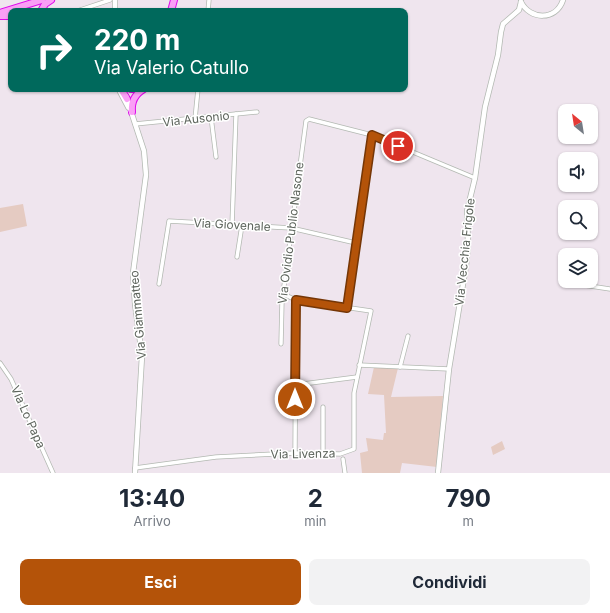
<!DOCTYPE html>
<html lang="it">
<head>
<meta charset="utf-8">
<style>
  :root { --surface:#fff; --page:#f2f2f3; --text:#1f2937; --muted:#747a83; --accent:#b45309 }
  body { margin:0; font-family:Inter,sans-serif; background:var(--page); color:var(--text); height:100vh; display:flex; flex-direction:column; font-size:15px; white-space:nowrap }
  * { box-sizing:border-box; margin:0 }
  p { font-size:13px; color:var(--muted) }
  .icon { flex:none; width:22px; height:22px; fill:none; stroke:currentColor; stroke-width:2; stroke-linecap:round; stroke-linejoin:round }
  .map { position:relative; height:473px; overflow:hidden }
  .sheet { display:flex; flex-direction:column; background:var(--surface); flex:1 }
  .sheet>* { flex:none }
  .hud { position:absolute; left:8px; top:8px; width:400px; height:84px; border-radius:8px; box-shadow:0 1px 3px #0004; background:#00695c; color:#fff; overflow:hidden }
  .needle { width:26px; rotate:330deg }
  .tools { position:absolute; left:558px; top:104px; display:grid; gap:8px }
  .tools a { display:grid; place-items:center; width:40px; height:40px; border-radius:8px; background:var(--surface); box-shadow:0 1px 3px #0004; font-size:20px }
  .pin { position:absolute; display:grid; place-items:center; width:34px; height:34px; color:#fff; margin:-17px; border:2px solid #fff; border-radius:50%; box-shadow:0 1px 4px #0007 }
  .me { position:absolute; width:44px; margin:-22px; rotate:0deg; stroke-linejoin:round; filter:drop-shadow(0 0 3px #0008) }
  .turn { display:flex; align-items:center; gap:14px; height:84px; padding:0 20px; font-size:18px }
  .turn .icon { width:52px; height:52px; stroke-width:2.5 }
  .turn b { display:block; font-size:28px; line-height:34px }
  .eta { display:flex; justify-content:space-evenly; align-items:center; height:68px; text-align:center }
  .eta b { font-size:24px; font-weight:700; line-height:28px }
  .primary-button { display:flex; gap:8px; margin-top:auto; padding:8px 20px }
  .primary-button a { flex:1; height:46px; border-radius:8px; background:var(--accent); color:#fff; font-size:16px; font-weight:700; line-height:46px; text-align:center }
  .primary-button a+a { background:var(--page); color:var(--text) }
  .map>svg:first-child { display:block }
  .green { fill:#e5cbc2 }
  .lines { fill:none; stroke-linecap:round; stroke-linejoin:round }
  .minor-casing { stroke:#b3b9b2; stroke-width:5 }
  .tertiary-casing { stroke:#b3b9b2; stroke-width:6 }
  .trunk-casing { stroke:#df08ec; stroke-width:8 }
  .minor { stroke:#fff; stroke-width:3.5 }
  .tertiary { stroke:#fff; stroke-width:4.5 }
  .trunk { stroke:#fa9ff6; stroke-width:6 }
  .route-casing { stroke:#753606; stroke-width:10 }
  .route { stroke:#b45309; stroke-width:7 }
  .labels { text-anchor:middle; stroke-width:3; stroke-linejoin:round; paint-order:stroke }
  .street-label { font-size:12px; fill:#5e655d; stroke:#fff }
</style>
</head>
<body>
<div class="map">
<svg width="610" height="473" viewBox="0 0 610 473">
  <rect width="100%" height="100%" fill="#efe5ee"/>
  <g class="green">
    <polygon points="23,204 27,226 0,232 0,208"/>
    <polygon points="374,367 398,368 391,397 443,396 437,467 402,463 400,473 362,473 360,453 368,451 366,438 383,440 384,433 386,433 384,395 368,394"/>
    <polygon points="502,441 505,449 493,455 491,447"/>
  </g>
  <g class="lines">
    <defs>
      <g id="minor">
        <polyline points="77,11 110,0"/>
        <polyline points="208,11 209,0"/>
        <polyline points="118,89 128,108"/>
        <polyline points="211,117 216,157"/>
        <polyline points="195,119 198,89"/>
        <polyline points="135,124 257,112"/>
        <polyline points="232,225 236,114"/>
        <polyline points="237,257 242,225"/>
        <polyline points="570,283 610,289"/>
        <polyline points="159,284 169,221 291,228 356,243"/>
        <polyline points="347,308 372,135"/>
        <polyline points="281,344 282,301 306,121 309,119 372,135 475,178"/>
        <polyline points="0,363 11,379 53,473"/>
        <polyline points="359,365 449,369"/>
        <polyline points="400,367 408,336"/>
        <polyline points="295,385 357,377"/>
        <polyline points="295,453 296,300"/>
        <polyline points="323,454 323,407"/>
        <polyline points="343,459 345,473"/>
        <polyline points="135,468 216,457 295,453 340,454 354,449 354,393 371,311 296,300 283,294"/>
      </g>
      <g id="tertiary">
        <polyline points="115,0 115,11"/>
        <path d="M521 2C530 20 556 21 563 0"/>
        <polyline points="126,96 144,151 146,175 133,273 135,304 142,356 135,473"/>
        <polyline points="438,473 449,369 466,266 468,245 467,211 475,178 485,107 498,55 501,32 503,24 519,10 521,2"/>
      </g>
      <g id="trunk">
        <polyline points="41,11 45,4 51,0"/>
        <polyline points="171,11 174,0"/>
        <polyline points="0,13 42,0"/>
        <polyline points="0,16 11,16"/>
        <polyline points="121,89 127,99"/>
        <polyline points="131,89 142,89"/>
        <path d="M132 112C131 102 135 94 144 89"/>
      </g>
    </defs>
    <use href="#minor" class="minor-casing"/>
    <use href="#tertiary" class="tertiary-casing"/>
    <use href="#trunk" class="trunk-casing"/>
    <use href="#minor" class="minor"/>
    <use href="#tertiary" class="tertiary"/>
    <use href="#trunk" class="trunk"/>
  </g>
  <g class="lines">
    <defs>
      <polyline id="route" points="295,399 296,300 347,308 372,135 398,146"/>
    </defs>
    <use href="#route" class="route-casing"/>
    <use href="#route" class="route"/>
  </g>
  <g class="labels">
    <g class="street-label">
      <text transform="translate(196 119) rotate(-6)" y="4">Via Ausonio</text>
      <text transform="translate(232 225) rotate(3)" y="4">Via Giovenale</text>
      <text transform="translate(291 233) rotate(-83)" y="4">Via Ovidio Publio Nasone</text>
      <text transform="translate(465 252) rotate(-84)" y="4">Via Vecchia Frigole</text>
      <text transform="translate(138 315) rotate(-95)" y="4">Via Giammatteo</text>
      <text transform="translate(28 417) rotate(66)" y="4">Via Lo Papa</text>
      <text transform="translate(303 454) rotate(-1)" y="4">Via Livenza</text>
    </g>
  </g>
</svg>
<div class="tools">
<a><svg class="needle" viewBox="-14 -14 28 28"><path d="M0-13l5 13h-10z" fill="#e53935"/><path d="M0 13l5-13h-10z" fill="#747a83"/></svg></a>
<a><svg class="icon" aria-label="sound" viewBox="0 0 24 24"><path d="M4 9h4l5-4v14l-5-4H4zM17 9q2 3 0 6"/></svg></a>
<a><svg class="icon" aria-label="search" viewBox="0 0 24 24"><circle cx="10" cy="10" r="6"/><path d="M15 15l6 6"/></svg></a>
<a><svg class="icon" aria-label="layers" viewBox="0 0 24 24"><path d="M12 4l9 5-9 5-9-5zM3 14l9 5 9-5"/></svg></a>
</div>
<div class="pin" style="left:398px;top:146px;background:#d93025"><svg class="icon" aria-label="arrive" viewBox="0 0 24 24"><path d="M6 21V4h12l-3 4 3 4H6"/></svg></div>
<svg class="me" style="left:295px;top:399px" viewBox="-20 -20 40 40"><circle r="17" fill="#b45309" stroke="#fff" stroke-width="3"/><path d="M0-11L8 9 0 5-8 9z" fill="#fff"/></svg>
<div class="hud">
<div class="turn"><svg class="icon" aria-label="right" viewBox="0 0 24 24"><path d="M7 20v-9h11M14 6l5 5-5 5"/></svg><div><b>220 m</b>Via Valerio Catullo</div></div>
</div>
</div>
<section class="sheet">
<div class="eta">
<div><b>13:40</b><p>Arrivo</p></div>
<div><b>2</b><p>min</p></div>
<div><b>790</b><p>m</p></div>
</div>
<div class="primary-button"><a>Esci</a><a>Condividi</a></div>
</section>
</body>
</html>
